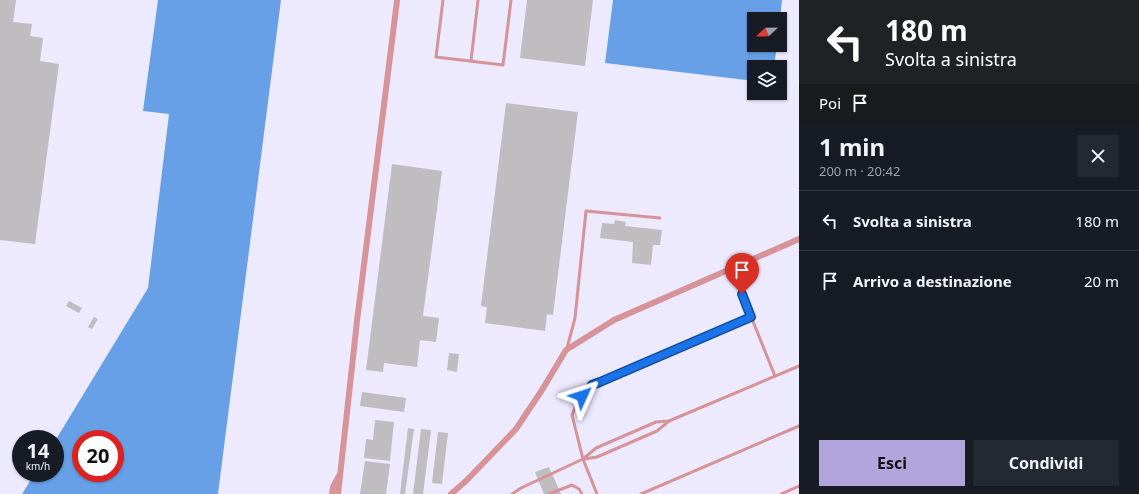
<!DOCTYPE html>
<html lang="it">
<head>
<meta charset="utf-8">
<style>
  :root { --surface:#171b24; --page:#242831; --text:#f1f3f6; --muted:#9ea1a6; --line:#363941; --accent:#b2a5dd }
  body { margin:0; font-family:"Noto Sans",sans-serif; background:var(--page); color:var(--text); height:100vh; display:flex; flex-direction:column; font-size:15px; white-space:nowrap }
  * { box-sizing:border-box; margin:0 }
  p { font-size:13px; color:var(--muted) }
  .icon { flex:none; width:22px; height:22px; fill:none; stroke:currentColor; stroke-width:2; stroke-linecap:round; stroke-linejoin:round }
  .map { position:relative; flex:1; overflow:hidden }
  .details { display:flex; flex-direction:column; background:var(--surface); width:340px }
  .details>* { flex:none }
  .guide { background:#202124; color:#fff; overflow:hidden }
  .needle { width:26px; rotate:248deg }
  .fabs { position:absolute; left:747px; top:12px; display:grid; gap:8px }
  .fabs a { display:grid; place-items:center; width:40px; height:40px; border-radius:0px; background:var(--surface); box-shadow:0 1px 3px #0004; font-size:20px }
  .speed { position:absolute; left:12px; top:430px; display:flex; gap:8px; font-size:20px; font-weight:700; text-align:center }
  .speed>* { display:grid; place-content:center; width:52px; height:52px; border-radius:50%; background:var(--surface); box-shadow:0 1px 3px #0004; line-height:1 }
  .speed small { font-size:10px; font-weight:400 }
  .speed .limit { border:6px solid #d22; background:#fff; color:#111 }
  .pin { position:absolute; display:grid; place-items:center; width:34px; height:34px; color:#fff; margin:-41px -17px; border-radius:50% 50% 50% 0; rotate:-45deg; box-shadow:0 0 4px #0007 }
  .pin .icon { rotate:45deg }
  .me { position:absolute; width:44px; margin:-22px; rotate:48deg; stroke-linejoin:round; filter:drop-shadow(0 0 3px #0008) }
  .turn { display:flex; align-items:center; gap:14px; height:84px; padding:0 20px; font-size:18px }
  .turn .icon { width:52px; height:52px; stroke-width:2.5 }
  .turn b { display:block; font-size:28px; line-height:34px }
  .then { display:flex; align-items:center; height:38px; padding:0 20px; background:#0003; gap:8px; font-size:15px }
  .round { display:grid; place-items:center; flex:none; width:42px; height:42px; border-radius:0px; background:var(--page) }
  .summary { display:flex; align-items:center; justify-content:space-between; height:68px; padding:0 20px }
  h1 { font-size:24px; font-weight:700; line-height:30px }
  .cta { display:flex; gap:8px; margin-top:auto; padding:8px 20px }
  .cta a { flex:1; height:46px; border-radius:0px; background:var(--accent); color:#111; font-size:16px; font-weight:700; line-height:46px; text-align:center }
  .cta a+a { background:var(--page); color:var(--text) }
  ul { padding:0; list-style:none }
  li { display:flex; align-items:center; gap:12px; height:60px; padding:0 20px; border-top:1px solid var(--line) }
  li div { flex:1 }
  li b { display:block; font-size:15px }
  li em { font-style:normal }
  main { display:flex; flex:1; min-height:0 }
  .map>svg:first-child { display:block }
  .industrial { fill:#ede9ff }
  .water { fill:#67a0e6; fill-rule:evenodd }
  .building { fill:#bfbdc0 }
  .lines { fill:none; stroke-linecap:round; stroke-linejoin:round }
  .lane { stroke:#d69398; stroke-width:3 }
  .street { stroke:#d69398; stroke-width:6 }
  .route-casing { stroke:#114b97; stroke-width:10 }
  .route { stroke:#1a73e8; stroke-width:7 }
</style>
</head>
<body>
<main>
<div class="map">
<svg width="799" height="494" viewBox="0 0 799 494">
  <rect width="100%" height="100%" fill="#f5f6f9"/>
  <g class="industrial">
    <polygon points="0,0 158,0 143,111 169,114 148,288 55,441 55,439 21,439 21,473 35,473 22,494 0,494"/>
    <polygon points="281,0 613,0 605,63 754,81 754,93 780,93 780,67 774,67 777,45 780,45 780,19 782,0 799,0 799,494 218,494"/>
  </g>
  <g class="water">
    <path d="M158 0H281L218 494H22L35 473H55V441L148 288 169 114 143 111ZM81 439H115V473H81Z"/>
    <polygon points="613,0 782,0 780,19 754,19 754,45 777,45 774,67 754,67 754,81 605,63"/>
  </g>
  <g class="building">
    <polygon points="0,0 16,0 13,22 32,24 30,36 43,38 40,61 59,64 35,244 0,240"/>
    <polygon points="527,0 593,0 585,66 520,58"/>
    <polygon points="506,103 578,112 553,315 547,314 545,331 485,323 487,307 481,306"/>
    <polygon points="392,164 442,171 423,316 439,318 436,342 420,340 417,367 384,363 383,372 366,370"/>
    <polygon points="615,220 626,222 625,226 662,230 660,245 653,245 651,265 632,263 633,242 600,238 602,223 614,224"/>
    <polygon points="69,301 82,308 79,313 66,306"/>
    <polygon points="94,317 98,319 92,329 88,327"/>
    <polygon points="449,353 459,354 457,372 447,370"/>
    <polygon points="362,392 406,398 404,412 360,406"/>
    <polygon points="375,420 394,422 390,461 364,458 366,439 373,440"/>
    <polygon points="408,428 414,429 405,494 400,494"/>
    <polygon points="421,429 431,430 423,494 413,494"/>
    <polygon points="438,432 448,433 442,484 432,483"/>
    <polygon points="365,461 390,464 386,494 360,494"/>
    <polygon points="549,467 561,494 544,494 535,472"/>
  </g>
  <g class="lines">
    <g class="lane">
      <polyline points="443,0 436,57 503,65 511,0"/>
      <polyline points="471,61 478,0"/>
      <polyline points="742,294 775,376"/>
      <polyline points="567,348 575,318 586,211 660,218"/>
      <polyline points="584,459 597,457 657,431 669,421"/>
      <polyline points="512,494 521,488 583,459 596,448 656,422 669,421 799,366"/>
      <polyline points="549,494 572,485 579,489 582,494"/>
      <polyline points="597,494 583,459 572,415 576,405 588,389 592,385 608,378 751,317"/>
      <polyline points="641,494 799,426"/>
      <polyline points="781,494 799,486"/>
    </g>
    <g class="street">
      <polyline points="332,494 333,487 339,476"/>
      <polyline points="338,494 357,321 397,1"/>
      <polyline points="451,494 466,481 516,429 542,390 566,350 614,320 799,239"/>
    </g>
  </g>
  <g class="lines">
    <defs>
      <polyline id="route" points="582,396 592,385 600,382 751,317 742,294"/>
    </defs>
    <use href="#route" class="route-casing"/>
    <use href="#route" class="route"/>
  </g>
</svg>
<div class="fabs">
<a><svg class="needle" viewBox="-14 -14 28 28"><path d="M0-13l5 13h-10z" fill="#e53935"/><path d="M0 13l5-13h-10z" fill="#9ea1a6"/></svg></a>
<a><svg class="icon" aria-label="layers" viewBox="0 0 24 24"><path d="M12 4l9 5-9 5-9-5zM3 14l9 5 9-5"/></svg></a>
</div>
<div class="speed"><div>14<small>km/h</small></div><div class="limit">20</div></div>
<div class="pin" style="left:742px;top:294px;background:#d93025"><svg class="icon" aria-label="arrive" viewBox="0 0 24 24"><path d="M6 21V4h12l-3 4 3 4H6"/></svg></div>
<svg class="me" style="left:582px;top:396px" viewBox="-20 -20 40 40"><path d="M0-17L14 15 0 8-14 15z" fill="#1a73e8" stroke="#fff" stroke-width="4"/></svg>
</div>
<section class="details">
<div class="guide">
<div class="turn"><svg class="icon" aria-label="left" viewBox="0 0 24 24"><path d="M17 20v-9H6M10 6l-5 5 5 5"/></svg><div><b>180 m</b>Svolta a sinistra</div></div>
<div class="then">Poi<svg class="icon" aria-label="arrive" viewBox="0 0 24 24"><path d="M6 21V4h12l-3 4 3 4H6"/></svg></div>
</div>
<div class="summary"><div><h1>1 min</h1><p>200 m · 20:42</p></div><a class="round"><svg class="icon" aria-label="close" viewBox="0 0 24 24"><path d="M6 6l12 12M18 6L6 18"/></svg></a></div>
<ul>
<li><svg class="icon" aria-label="left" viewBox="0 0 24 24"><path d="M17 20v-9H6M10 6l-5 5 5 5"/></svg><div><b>Svolta a sinistra</b></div><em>180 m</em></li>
<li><svg class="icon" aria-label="arrive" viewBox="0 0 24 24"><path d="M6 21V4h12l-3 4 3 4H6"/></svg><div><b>Arrivo a destinazione</b></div><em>20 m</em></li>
</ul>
<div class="cta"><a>Esci</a><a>Condividi</a></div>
</section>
</main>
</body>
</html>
